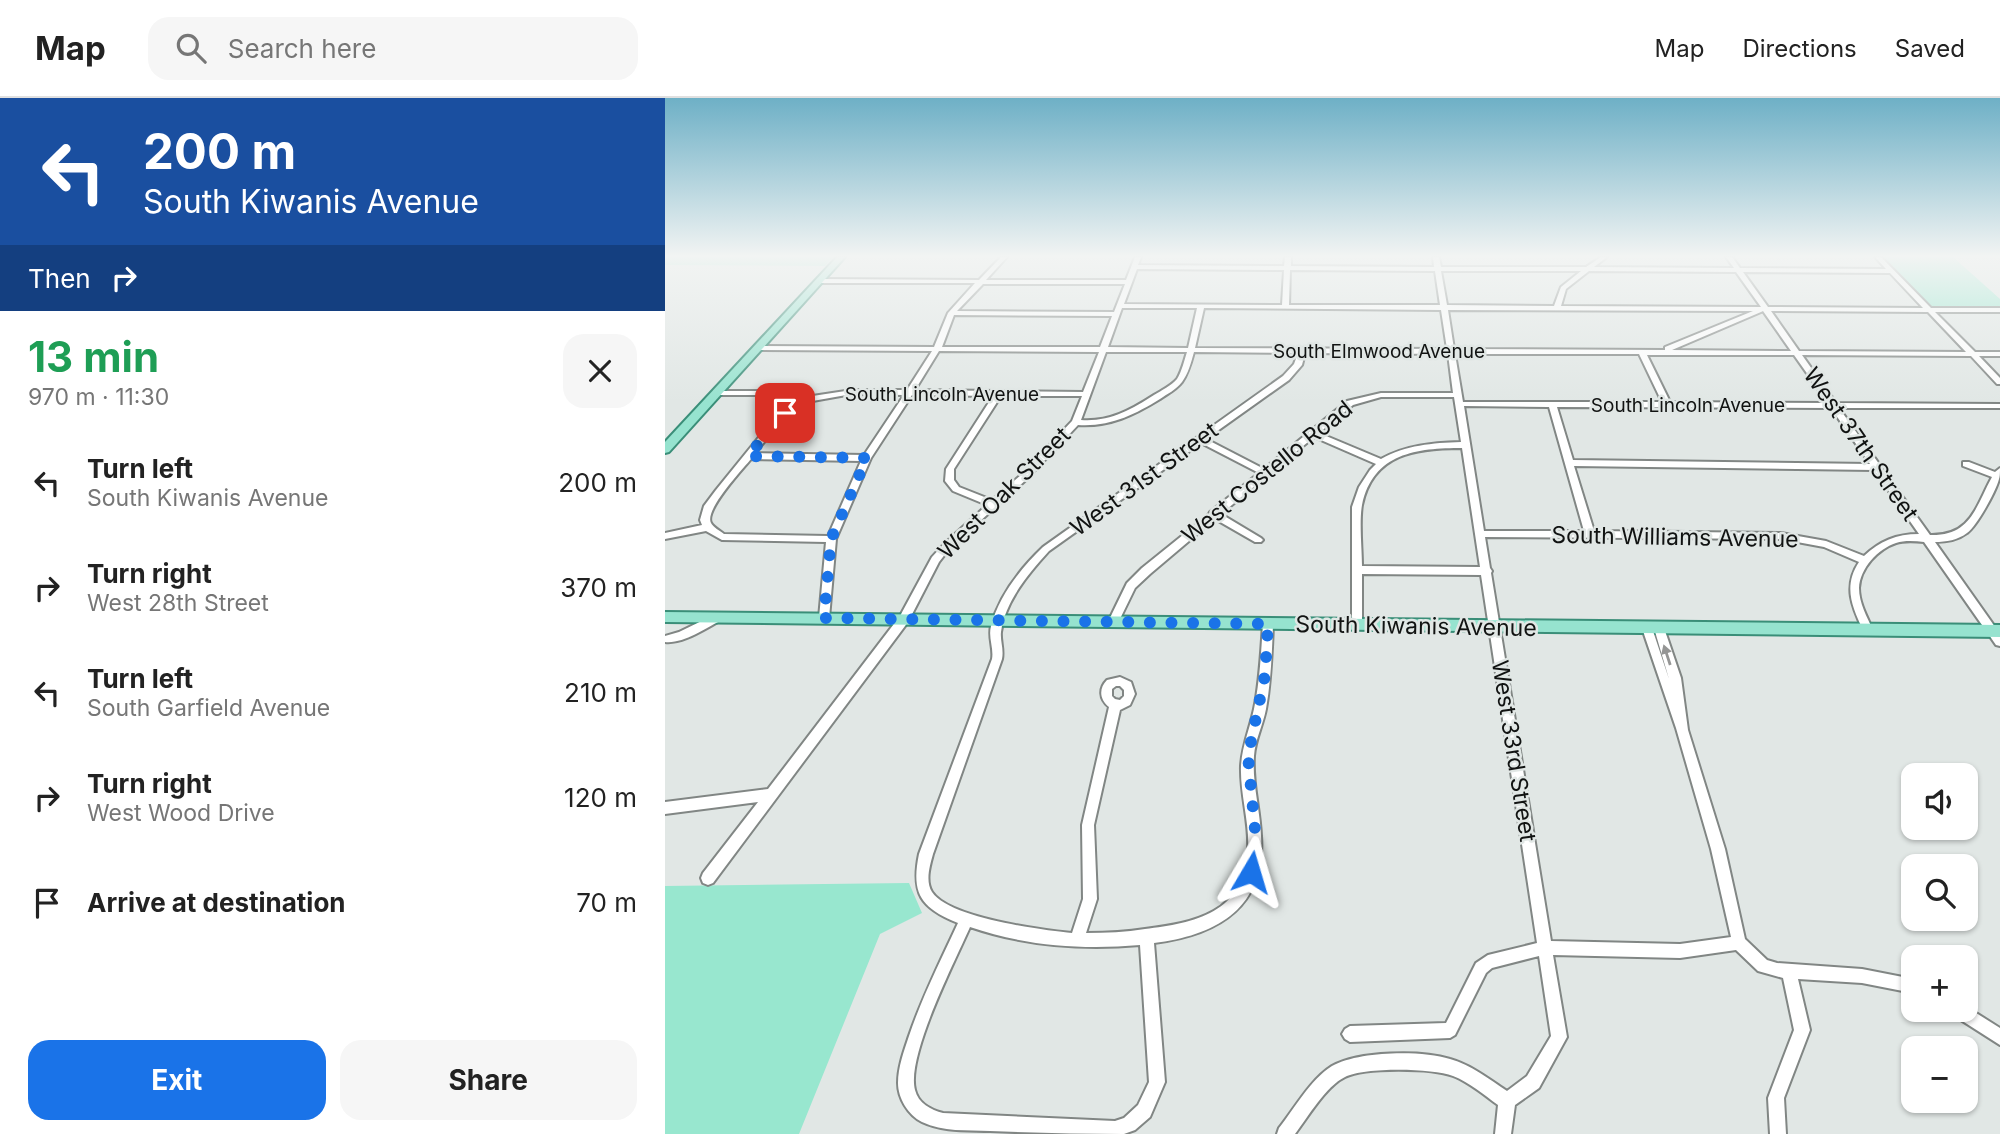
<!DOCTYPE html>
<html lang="en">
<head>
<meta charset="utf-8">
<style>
  :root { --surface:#fff; --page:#f6f6f6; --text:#222; --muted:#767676; --line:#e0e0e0; --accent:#1a73e8 }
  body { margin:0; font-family:Inter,sans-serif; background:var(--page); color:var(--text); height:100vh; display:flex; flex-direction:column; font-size:26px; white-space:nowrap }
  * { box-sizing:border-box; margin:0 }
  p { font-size:23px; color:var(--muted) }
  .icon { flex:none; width:38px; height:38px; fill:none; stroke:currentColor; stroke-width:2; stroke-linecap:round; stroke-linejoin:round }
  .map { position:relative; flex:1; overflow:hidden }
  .details { display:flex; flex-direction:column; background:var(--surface); width:665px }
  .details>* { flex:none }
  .top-card { background:#1a4fa0; color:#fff; overflow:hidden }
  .fabs { position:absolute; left:1236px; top:665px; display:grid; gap:14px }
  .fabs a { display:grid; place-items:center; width:77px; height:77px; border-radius:14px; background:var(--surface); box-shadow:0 2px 5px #0004; font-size:35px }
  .pin { position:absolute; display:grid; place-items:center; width:60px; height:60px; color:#fff; margin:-30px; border-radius:14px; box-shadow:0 4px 10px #0006 }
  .me { position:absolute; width:77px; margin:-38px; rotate:7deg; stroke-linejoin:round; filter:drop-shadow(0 0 5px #0008) }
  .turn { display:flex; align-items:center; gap:24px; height:147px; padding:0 28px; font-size:32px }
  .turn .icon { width:91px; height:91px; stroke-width:2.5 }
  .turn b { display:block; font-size:49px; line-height:60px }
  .then { display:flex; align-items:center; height:66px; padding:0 28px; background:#0003; gap:14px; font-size:26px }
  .round { display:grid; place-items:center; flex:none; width:74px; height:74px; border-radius:21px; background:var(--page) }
  .head { display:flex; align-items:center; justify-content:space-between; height:119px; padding:0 28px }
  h1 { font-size:42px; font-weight:700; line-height:52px; color:#1e9e55 }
  .button { display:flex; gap:14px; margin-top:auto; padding:14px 28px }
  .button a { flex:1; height:80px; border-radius:21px; background:var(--accent); color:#fff; font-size:28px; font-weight:700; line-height:80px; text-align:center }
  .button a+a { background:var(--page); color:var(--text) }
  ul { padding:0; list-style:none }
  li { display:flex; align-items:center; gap:21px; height:105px; padding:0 28px }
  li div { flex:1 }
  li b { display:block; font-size:26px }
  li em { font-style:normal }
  header { display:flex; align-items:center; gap:42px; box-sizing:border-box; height:98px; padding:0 35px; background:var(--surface); border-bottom:2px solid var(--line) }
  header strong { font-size:33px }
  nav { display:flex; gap:38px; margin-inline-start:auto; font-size:24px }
  .search { width:490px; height:63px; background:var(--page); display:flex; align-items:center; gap:18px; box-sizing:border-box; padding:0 24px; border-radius:21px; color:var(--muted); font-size:26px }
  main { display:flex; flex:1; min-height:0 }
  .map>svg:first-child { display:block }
  .green { fill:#98e7cf }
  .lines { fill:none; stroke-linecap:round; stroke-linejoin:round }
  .minor-casing { stroke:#818684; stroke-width:4 }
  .major-casing { stroke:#3a8e78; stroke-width:4 }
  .minor { fill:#fff; fill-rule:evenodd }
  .major { fill:#96e3cf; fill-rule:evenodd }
  .oneway { fill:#949594 }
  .route { stroke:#1a73e8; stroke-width:12; stroke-dasharray:0 21.6 }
  .labels { text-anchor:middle; stroke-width:5; stroke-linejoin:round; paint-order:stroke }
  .far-street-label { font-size:19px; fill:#111312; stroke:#e1e7e5 }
  .street-label { font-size:23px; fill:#111312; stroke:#e1e7e5 }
</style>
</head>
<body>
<header>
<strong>Map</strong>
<div class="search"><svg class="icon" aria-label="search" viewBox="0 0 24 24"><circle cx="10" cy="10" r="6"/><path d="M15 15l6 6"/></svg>Search here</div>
<nav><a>Map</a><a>Directions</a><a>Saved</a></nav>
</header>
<main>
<section class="details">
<div class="top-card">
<div class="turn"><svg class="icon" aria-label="left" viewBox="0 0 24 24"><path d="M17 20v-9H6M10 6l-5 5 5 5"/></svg><div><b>200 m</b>South Kiwanis Avenue</div></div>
<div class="then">Then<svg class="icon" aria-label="right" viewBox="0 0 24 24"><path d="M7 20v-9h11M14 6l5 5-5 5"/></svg></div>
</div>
<div class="head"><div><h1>13 min</h1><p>970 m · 11:30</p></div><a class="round"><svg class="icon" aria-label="close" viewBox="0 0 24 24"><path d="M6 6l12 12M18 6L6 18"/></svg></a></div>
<ul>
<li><svg class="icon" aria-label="left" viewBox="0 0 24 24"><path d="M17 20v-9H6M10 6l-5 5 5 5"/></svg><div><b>Turn left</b><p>South Kiwanis Avenue</p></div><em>200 m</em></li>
<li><svg class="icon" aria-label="right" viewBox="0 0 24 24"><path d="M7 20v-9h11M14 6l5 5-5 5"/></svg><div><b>Turn right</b><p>West 28th Street</p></div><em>370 m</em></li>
<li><svg class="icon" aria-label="left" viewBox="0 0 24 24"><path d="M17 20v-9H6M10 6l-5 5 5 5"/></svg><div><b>Turn left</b><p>South Garfield Avenue</p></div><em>210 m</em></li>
<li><svg class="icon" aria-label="right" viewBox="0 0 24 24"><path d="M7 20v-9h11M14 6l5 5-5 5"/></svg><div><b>Turn right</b><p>West Wood Drive</p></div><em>120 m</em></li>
<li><svg class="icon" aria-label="arrive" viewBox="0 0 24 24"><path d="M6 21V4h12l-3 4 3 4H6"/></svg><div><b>Arrive at destination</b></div><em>70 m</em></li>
</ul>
<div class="button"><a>Exit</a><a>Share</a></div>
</section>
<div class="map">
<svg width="1335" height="1036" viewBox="0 0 1335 1036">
  <rect width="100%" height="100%" fill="#e1e7e5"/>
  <g class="green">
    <polygon points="0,159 169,159 160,168 0,167"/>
    <polygon points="1213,159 1288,159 1335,201 1335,212 1264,211"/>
    <polygon points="244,785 257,815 215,836 134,1036 0,1036 0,788"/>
  </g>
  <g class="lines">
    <defs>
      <g id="minor">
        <path d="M336 159H342L321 182H461L470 159H476L473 167 619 168 620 159H626V168L769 169 768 159H774L776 169H921L936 159H942L929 169 1069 170 1061 159H1067L1075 170 1221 171 1210 159H1216L1266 210H1335V214H1270L1310 254H1335V258H1314L1335 280V286H1332L1306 258 1137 257 1171 305 1335 306V310H1174L1265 437C1306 438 1310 410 1327 379L1298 368V364H1304L1330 374 1335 370C1335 373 1335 379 1334 381 1331 393 1312 428 1302 435 1293 442 1281 444 1270 444L1335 536V548L1331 547 1259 444C1250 443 1240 442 1231 445 1213 451 1195 470 1194 490 1194 505 1202 519 1208 532L1207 535H1199L1198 532C1187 509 1178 488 1194 464L1159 449 1116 441 820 439 825 470 827 473 826 475 886 843 1015 846 1066 839 1046 751 1011 630 977 530 978 527H986L1004 581 989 530 990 527H998L999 530 1016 580 1023 632 1060 751 1080 841 1102 862 1112 865 1197 871 1248 881V895L1197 885 1133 881 1145 932 1119 1000 1121 1036H1105L1103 1000 1129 932 1118 880 1093 873 1071 852 1015 860 888 857 902 939 874 990 850 1007 846 1036H830L833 1007C819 997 804 984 788 978 767 970 700 969 680 979 661 988 643 1019 630 1036H612L614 1030C630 1010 645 982 667 968 694 953 756 952 785 961 806 967 824 981 842 993L862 978 886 938 874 858 827 870 821 875 790 937 785 940 685 944 680 941 677 936 680 931 685 928 781 925 811 865 823 857 872 845 816 477 697 476V528L696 531H688L687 528V409L694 389 705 372 711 366 649 339 556 416 596 440 598 442 596 444H590L550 421 485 476 470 490 452 527H444L443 524 462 485 477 470 544 416 545 414 594 375 536 345 384 453C364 475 340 503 336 534 335 543 339 551 337 561L268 756C265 767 260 783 267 794 284 820 377 832 407 835L418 801 417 727 444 609C434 601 434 590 442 582L455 579 466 584 470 596 465 607 455 612 429 727 432 801 421 835C441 835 461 834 480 831 529 825 580 815 583 753 585 725 575 697 576 668 577 648 585 630 589 611 595 583 596 554 598 526L599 523H607L608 526C607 555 606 583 601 611 598 627 590 642 589 658 587 685 595 711 596 738 601 810 552 837 489 845L500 984 485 1019 470 1032 459 1036C414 1036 370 1035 325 1033 302 1032 278 1034 257 1024 243 1017 233 1000 233 985 233 969 239 953 244 938 257 899 276 862 293 825 255 810 246 795 254 756L327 561C329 550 323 540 326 528 334 498 356 470 378 449L618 278 629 266 633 255 529 254C526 265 523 276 517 284 511 292 502 296 495 301 469 317 445 329 413 327L362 381 285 450 274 464 243 524 48 785 43 787 38 785 36 780 38 775 93 704 0 716V704L103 691 235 518 267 459 279 446 322 407 288 393 280 383 281 371 328 298 247 297 206 360 171 441 164 520 163 523H155L154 520 161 444 57 442 41 433 0 441V435L37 427 35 422 39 408 51 392 107 323 134 302 125 297H52L48 295 52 293H126L141 299 187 292H242L267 253 93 252 89 250 93 248 269 249 283 215 310 185H154L151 183 154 181 314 182ZM472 171 619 172 617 207 459 206ZM625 172 770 173 775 207H624ZM776 173H916L896 189 889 208 782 207ZM924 173 1071 174 1096 209 896 208 901 191ZM1078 174 1225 175 1258 210 1103 209ZM318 186H460L449 214 292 213ZM457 210H532L523 250 443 249ZM539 210 776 212 782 251 530 250ZM783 212 1088 213 1000 249V252L789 251ZM1098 213 1126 253 1007 252 1096 214ZM1106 213 1263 214 1301 254 1134 253ZM289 217 447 218 435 249H277ZM274 253 434 254 418 294 250 292ZM441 254H522C519 263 517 273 512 281 506 288 497 292 489 297 466 312 444 324 416 322ZM640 255 783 256 788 295H716L682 303 599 371 541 341 624 282 637 267ZM790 256H974L997 304H798ZM982 257H1129L1163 305 1005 304ZM187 296 239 297 199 357 90 355 113 327 142 304ZM336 298H417L407 323 356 377 327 402 294 389 289 382V371ZM716 299H789L796 344C767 345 741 347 716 361L654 335 688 307ZM799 308 884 309 919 433H819ZM892 309 1166 310 1205 366 908 362ZM797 350 815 469 697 468C697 451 694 424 697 407 708 355 752 350 797 350ZM86 361 196 363 163 438 59 436C55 433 48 429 46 425 39 412 77 372 86 361ZM909 368 1209 372 1254 436C1231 436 1215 443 1199 458L1161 443 1116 435 929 433ZM451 588H455L459 592V598L455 602 450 601 447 598V591ZM305 829C360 848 417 852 475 847L484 984 473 1007 459 1020 450 1023 278 1015C266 1012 253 1005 250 992 241 958 290 863 305 829Z"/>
        <path d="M51 516 55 517 56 520 55 523C39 531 18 546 0 544V538L14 534Z"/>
        <polygon points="1300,908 1335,930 1335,947 1288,917 1286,912 1300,912"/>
      </g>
      <g id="major">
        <polygon points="172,159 180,159 4,354 0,355 0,344"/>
        <polygon points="0,514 1335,527 1335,539 0,524"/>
      </g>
    </defs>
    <use href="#minor" class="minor-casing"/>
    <use href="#major" class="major-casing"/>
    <use href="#minor" class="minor"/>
    <use href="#major" class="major"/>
  </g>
  <defs><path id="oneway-solid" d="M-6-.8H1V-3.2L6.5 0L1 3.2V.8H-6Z" transform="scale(1.75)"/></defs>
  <use class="oneway" href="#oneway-solid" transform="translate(1002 557) rotate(-108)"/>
  <linearGradient id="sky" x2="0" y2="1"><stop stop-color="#6eb0c6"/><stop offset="0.52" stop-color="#f2f4f3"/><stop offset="1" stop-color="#f2f4f3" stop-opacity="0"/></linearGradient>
  <rect width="1335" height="304" fill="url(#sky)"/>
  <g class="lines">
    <polyline class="route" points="120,315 83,358 202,360 166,441 159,520 603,526 600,577 583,658 590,732 586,774"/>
  </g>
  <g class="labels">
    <g class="far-street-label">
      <text x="714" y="260">South Elmwood Avenue</text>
      <text x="277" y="303">South Lincoln Avenue</text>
      <text x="1023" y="314">South Lincoln Avenue</text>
    </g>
    <g class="street-label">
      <text transform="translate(1196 346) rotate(55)" y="8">West 37th Street</text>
      <text transform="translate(602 374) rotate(-39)" y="8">West Costello Road</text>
      <text transform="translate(479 381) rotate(-36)" y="8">West 31st Street</text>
      <text transform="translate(339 395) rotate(-45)" y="8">West Oak Street</text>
      <text transform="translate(1010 439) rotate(1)" y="8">South Williams Avenue</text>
      <text transform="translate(751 528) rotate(1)" y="8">South Kiwanis Avenue</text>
      <text transform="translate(849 653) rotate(81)" y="8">West 33rd Street</text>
    </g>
  </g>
</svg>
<div class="fabs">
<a><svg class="icon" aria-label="sound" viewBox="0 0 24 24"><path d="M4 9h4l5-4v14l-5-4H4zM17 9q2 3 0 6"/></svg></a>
<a><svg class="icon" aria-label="search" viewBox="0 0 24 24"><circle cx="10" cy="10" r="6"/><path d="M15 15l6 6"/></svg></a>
<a>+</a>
<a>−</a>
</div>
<div class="pin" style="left:120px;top:315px;background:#d93025"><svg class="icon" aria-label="arrive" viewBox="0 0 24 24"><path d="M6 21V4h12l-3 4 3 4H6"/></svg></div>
<svg class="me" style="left:586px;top:774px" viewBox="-20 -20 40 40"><path d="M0-17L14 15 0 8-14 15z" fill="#1a73e8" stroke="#fff" stroke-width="4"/></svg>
</div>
</main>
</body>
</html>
